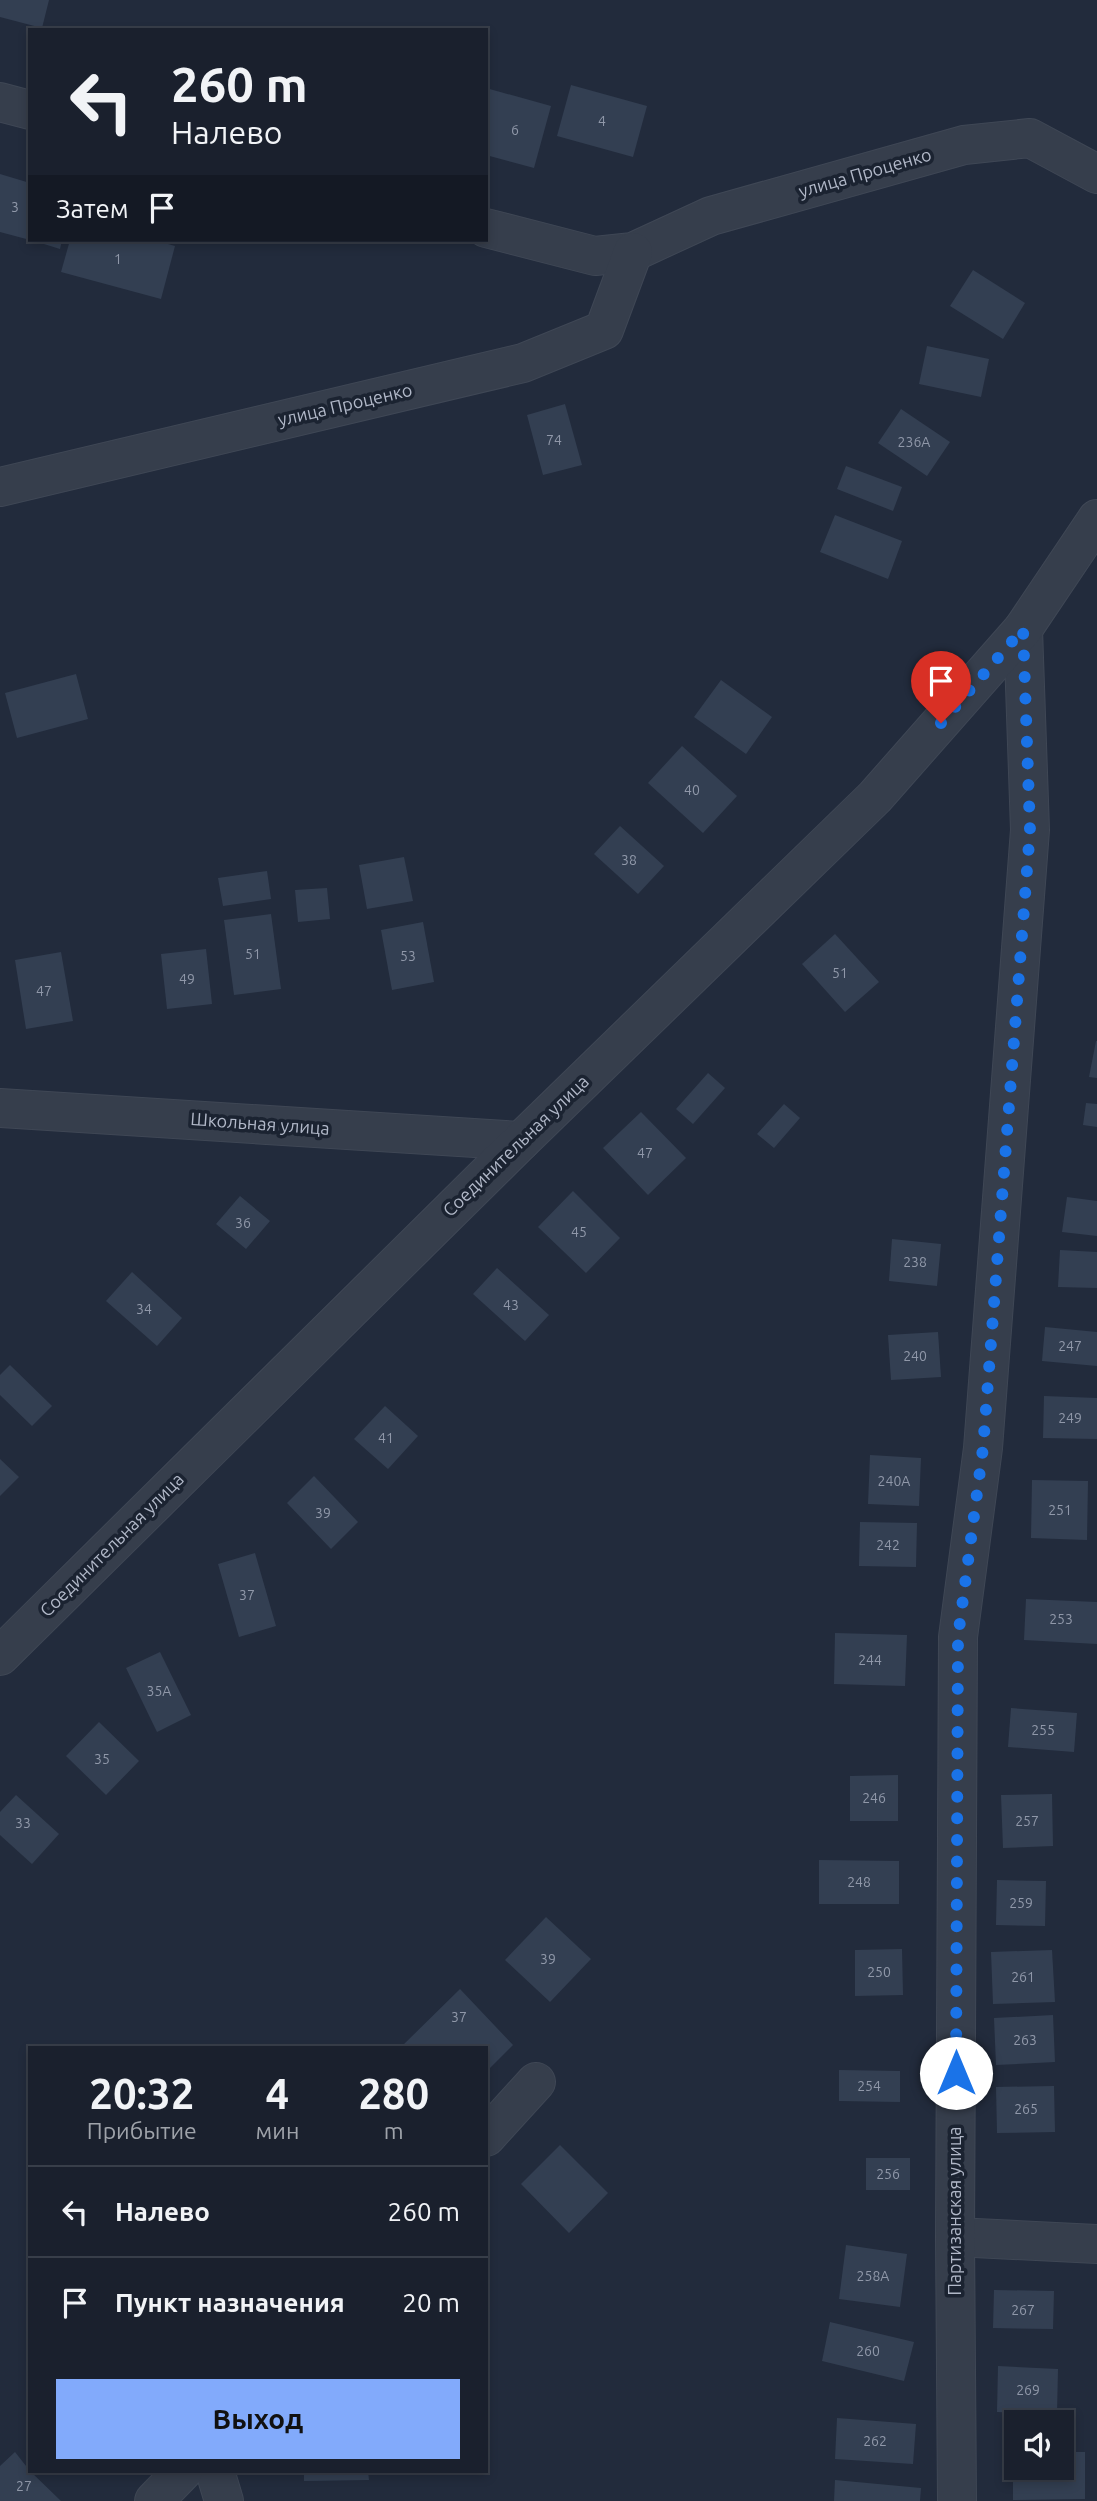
<!DOCTYPE html>
<html lang="ru">
<head>
<meta charset="utf-8">
<style>
  :root { --surface:#1a202d; --page:#232835; --text:#f1f3f6; --muted:#9fa3aa; --line:#383e49; --accent:#82aafb }
  body { margin:0; font-family:Ubuntu,sans-serif; background:var(--page); color:var(--text); height:100vh; display:flex; flex-direction:column; font-size:26px; white-space:nowrap }
  * { box-sizing:border-box; margin:0 }
  p { font-size:23px; color:var(--muted) }
  .icon { flex:none; width:38px; height:38px; fill:none; stroke:currentColor; stroke-width:2; stroke-linecap:round; stroke-linejoin:round }
  .map { position:relative; flex:1; overflow:hidden }
  .drawer { position:absolute; left:28px; top:2046px; width:460px; height:427px; display:flex; flex-direction:column; background:var(--surface); border-radius:0px; box-shadow:0 4px 10px #0003,0 0 0 2px var(--line) }
  .drawer>* { flex:none }
  .banner { position:absolute; left:28px; top:28px; width:460px; height:214px; border-radius:0px; box-shadow:0 4px 10px #0003,0 0 0 2px var(--line); background:#1a202d; color:var(--text); overflow:hidden }
  .fabs { position:absolute; left:1004px; top:2410px; display:grid; gap:14px }
  .fabs a { display:grid; place-items:center; width:70px; height:70px; border-radius:0px; background:var(--surface); box-shadow:0 4px 10px #0003,0 0 0 2px var(--line); font-size:35px }
  .pin { position:absolute; display:grid; place-items:center; width:60px; height:60px; color:#fff; margin:-72px -30px; border-radius:50% 50% 50% 0; rotate:-45deg; box-shadow:0 0 7px #0007 }
  .pin .icon { rotate:45deg }
  .me { position:absolute; width:77px; margin:-38px; rotate:0deg; stroke-linejoin:round; filter:drop-shadow(0 0 5px #0008) }
  .turn { display:flex; align-items:center; gap:24px; height:147px; padding:0 28px; font-size:32px }
  .turn .icon { width:91px; height:91px; stroke-width:2.5 }
  .turn b { display:block; font-size:49px; line-height:60px }
  .then { display:flex; align-items:center; height:66px; padding:0 28px; background:#0003; gap:14px; font-size:26px }
  .eta { display:flex; justify-content:space-evenly; align-items:center; height:119px; text-align:center }
  .eta b { font-size:42px; font-weight:700; line-height:49px }
  .action { display:flex; gap:14px; margin-top:auto; padding:14px 28px }
  .action a { flex:1; height:80px; border-radius:0px; background:var(--accent); color:#111; font-size:28px; font-weight:700; line-height:80px; text-align:center }
  ul { padding:0; list-style:none }
  li { display:flex; align-items:center; gap:21px; height:91px; padding:0 28px; border-top:2px solid var(--line) }
  li div { flex:1 }
  li b { display:block; font-size:26px }
  li em { font-style:normal }
  .map>svg:first-child { display:block }
  .building { fill:#333f52 }
  .lines { fill:none; stroke-linecap:round; stroke-linejoin:round }
  .minor-casing { stroke:#3f4755; stroke-width:40 }
  .tertiary-casing { stroke:#3f4755; stroke-width:40 }
  .minor { stroke:#363e4c; stroke-width:38 }
  .tertiary { stroke:#363e4c; stroke-width:38 }
  .route { stroke:#1a73e8; stroke-width:12; stroke-dasharray:0 21.6 }
  .labels { text-anchor:middle; stroke-width:7; stroke-linejoin:round; paint-order:stroke }
  .number-label { font-size:14px; fill:#9098a9 }
  .street-label { font-size:18px; fill:#b1b8c8; stroke:#1b2331 }
</style>
</head>
<body>
<div class="map">
<svg width="1097" height="2501" viewBox="0 0 1097 2501">
  <rect width="100%" height="100%" fill="#222b3c"/>
  <g class="building">
    <polygon points="0,0 49,0 42,28 0,17"/>
    <polygon points="571,85 647,106 633,157 557,136"/>
    <polygon points="486,88 551,106 534,168 486,155"/>
    <polygon points="0,174 30,183 30,240 0,232"/>
    <polygon points="31,240 62,240 60,249"/>
    <polygon points="70,240 154,240 175,246 161,299 61,272"/>
    <polygon points="973,270 1025,303 1003,339 950,306"/>
    <polygon points="927,346 989,359 981,397 919,384"/>
    <polygon points="565,404 582,465 543,475 527,415"/>
    <polygon points="901,409 950,442 927,476 878,443"/>
    <polygon points="846,466 902,487 893,511 837,489"/>
    <polygon points="835,515 902,541 888,579 820,552"/>
    <polygon points="76,674 88,719 17,738 5,693"/>
    <polygon points="721,680 772,717 746,754 694,717"/>
    <polygon points="682,746 737,796 703,833 648,783"/>
    <polygon points="620,826 664,866 638,894 594,854"/>
    <polygon points="404,857 413,901 367,909 359,865"/>
    <polygon points="267,871 271,899 223,906 218,878"/>
    <polygon points="327,888 330,919 298,922 295,890"/>
    <polygon points="271,914 281,989 234,995 224,920"/>
    <polygon points="423,922 434,982 392,990 381,930"/>
    <polygon points="835,934 879,982 845,1012 802,964"/>
    <polygon points="206,949 212,1004 167,1009 161,954"/>
    <polygon points="61,952 73,1021 26,1029 15,960"/>
    <polygon points="1096,1041 1097,1041 1097,1078 1089,1077"/>
    <polygon points="708,1073 725,1088 693,1124 676,1109"/>
    <polygon points="1086,1103 1097,1104 1097,1127 1083,1125"/>
    <polygon points="784,1104 800,1118 774,1148 757,1134"/>
    <polygon points="641,1112 686,1158 648,1195 603,1148"/>
    <polygon points="573,1191 620,1238 586,1273 538,1227"/>
    <polygon points="240,1196 270,1221 246,1249 216,1224"/>
    <polygon points="1067,1197 1097,1201 1097,1236 1062,1232"/>
    <polygon points="892,1239 941,1244 937,1286 889,1281"/>
    <polygon points="1060,1250 1097,1252 1097,1288 1058,1287"/>
    <polygon points="497,1268 549,1315 525,1341 473,1294"/>
    <polygon points="132,1272 182,1318 157,1346 106,1301"/>
    <polygon points="1045,1327 1097,1332 1097,1366 1042,1361"/>
    <polygon points="938,1332 941,1377 891,1380 888,1335"/>
    <polygon points="10,1365 52,1406 32,1426 0,1395 0,1375"/>
    <polygon points="1044,1396 1097,1398 1097,1439 1043,1438"/>
    <polygon points="385,1406 418,1436 388,1469 354,1439"/>
    <polygon points="870,1455 921,1458 919,1506 868,1504"/>
    <polygon points="0,1459 19,1477 0,1496"/>
    <polygon points="314,1476 358,1522 331,1549 287,1503"/>
    <polygon points="1032,1480 1088,1481 1087,1540 1031,1538"/>
    <polygon points="860,1522 917,1523 916,1567 859,1566"/>
    <polygon points="255,1553 276,1626 239,1637 218,1564"/>
    <polygon points="1026,1599 1097,1602 1097,1644 1024,1640"/>
    <polygon points="835,1633 907,1635 905,1686 834,1684"/>
    <polygon points="160,1652 191,1715 157,1732 126,1668"/>
    <polygon points="1011,1708 1077,1713 1074,1752 1008,1747"/>
    <polygon points="99,1722 139,1761 106,1795 66,1756"/>
    <polygon points="898,1775 898,1821 850,1821 850,1776"/>
    <polygon points="1052,1794 1053,1846 1003,1848 1001,1795"/>
    <polygon points="16,1795 59,1834 32,1864 0,1835 0,1812"/>
    <polygon points="819,1860 899,1861 899,1904 819,1904"/>
    <polygon points="997,1880 1046,1881 1045,1926 996,1925"/>
    <polygon points="546,1917 591,1959 550,2002 505,1960"/>
    <polygon points="902,1949 903,1995 855,1996 855,1950"/>
    <polygon points="1052,1950 1055,2002 993,2004 991,1952"/>
    <polygon points="460,1989 513,2045 486,2072 486,2048 400,2048"/>
    <polygon points="1053,2015 1055,2062 996,2065 994,2018"/>
    <polygon points="839,2070 900,2071 900,2102 839,2101"/>
    <polygon points="1054,2086 1055,2132 997,2133 996,2087"/>
    <polygon points="560,2145 608,2193 569,2233 521,2184"/>
    <rect x="866" y="2158" width="44" height="32"/>
    <polygon points="846,2245 907,2254 900,2307 839,2299"/>
    <polygon points="994,2290 1054,2291 1053,2329 993,2328"/>
    <polygon points="830,2322 914,2342 904,2381 822,2361"/>
    <polygon points="998,2366 1058,2369 1057,2414 997,2412"/>
    <polygon points="837,2418 916,2424 913,2464 835,2459"/>
    <polygon points="15,2452 30,2471 61,2501 0,2501 0,2466"/>
    <polygon points="1062,2452 1085,2452 1085,2499 1013,2500 1013,2453 1017,2453 1017,2468 1062,2468"/>
    <polygon points="304,2471 368,2471 369,2480 304,2481"/>
    <polygon points="835,2480 921,2488 920,2501 834,2501"/>
  </g>
  <g class="lines">
    <defs>
      <g id="minor">
        <polyline points="0,102 30,110"/>
        <polyline points="486,228 595,256 633,252 711,216 964,145 1030,138 1097,174"/>
        <polyline points="0,487 523,363 604,330 633,252"/>
        <polyline points="0,1108 521,1141"/>
        <polyline points="486,2137 536,2082"/>
        <polyline points="955,2237 1097,2244"/>
        <polyline points="215,2471 224,2501"/>
        <polyline points="154,2501 183,2471"/>
        <polyline points="957,2501 955,2237 958,1637 983,1448 1030,830 1023,629"/>
      </g>
      <polyline id="tertiary" points="0,1656 521,1141 875,797 1023,629 1097,519"/>
    </defs>
    <use href="#minor" class="minor-casing"/>
    <use href="#tertiary" class="tertiary-casing"/>
    <use href="#minor" class="minor"/>
    <use href="#tertiary" class="tertiary"/>
  </g>
  <g class="lines">
    <polyline class="route" points="941,723 1023,629 1030,830 983,1448 958,1637 956,2073"/>
  </g>
  <g class="labels">
    <g class="number-label">
      <text x="602" y="126">4</text>
      <text x="515" y="135">6</text>
      <text x="15" y="212">3</text>
      <text x="118" y="264">1</text>
      <text x="554" y="445">74</text>
      <text x="914" y="447">236А</text>
      <text x="692" y="795">40</text>
      <text x="629" y="865">38</text>
      <text x="253" y="959">51</text>
      <text x="408" y="961">53</text>
      <text x="840" y="978">51</text>
      <text x="187" y="984">49</text>
      <text x="44" y="996">47</text>
      <text x="645" y="1158">47</text>
      <text x="243" y="1228">36</text>
      <text x="579" y="1237">45</text>
      <text x="915" y="1267">238</text>
      <text x="511" y="1310">43</text>
      <text x="144" y="1314">34</text>
      <text x="1070" y="1351">247</text>
      <text x="915" y="1361">240</text>
      <text x="1070" y="1423">249</text>
      <text x="386" y="1443">41</text>
      <text x="894" y="1486">240А</text>
      <text x="1060" y="1515">251</text>
      <text x="323" y="1518">39</text>
      <text x="888" y="1550">242</text>
      <text x="247" y="1600">37</text>
      <text x="1061" y="1624">253</text>
      <text x="870" y="1665">244</text>
      <text x="159" y="1696">35А</text>
      <text x="1043" y="1735">255</text>
      <text x="102" y="1764">35</text>
      <text x="874" y="1803">246</text>
      <text x="1027" y="1826">257</text>
      <text x="23" y="1828">33</text>
      <text x="859" y="1887">248</text>
      <text x="1021" y="1908">259</text>
      <text x="548" y="1964">39</text>
      <text x="879" y="1977">250</text>
      <text x="1023" y="1982">261</text>
      <text x="459" y="2022">37</text>
      <text x="1025" y="2045">263</text>
      <text x="869" y="2091">254</text>
      <text x="1026" y="2114">265</text>
      <text x="888" y="2179">256</text>
      <text x="873" y="2281">258А</text>
      <text x="1023" y="2315">267</text>
      <text x="868" y="2356">260</text>
      <text x="1028" y="2395">269</text>
      <text x="875" y="2446">262</text>
      <text x="24" y="2491">27</text>
    </g>
    <g class="street-label">
      <text transform="translate(865 173) rotate(-16)" y="6">улица Проценко</text>
      <text transform="translate(345 405) rotate(-13)" y="6">улица Проценко</text>
      <text transform="translate(260 1124) rotate(4)" y="6">Школьная улица</text>
      <text transform="translate(516 1146) rotate(-44)" y="6">Соединительная улица</text>
      <text transform="translate(112 1545) rotate(-45)" y="6">Соединительная улица</text>
      <text transform="translate(955 2211) rotate(-90)" y="6">Партизанская улица</text>
    </g>
  </g>
</svg>
<div class="fabs">
<a><svg class="icon" aria-label="sound" viewBox="0 0 24 24"><path d="M4 9h4l5-4v14l-5-4H4zM17 9q2 3 0 6"/></svg></a>
</div>
<div class="pin" style="left:941px;top:723px;background:#d93025"><svg class="icon" aria-label="arrive" viewBox="0 0 24 24"><path d="M6 21V4h12l-3 4 3 4H6"/></svg></div>
<svg class="me" style="left:956px;top:2073px" viewBox="-20 -20 40 40"><circle r="19" fill="#fff"/><path d="M0-13L10 11 0 6-10 11z" fill="#1a73e8"/></svg>
<div class="banner">
<div class="turn"><svg class="icon" aria-label="left" viewBox="0 0 24 24"><path d="M17 20v-9H6M10 6l-5 5 5 5"/></svg><div><b>260 m</b>Налево</div></div>
<div class="then">Затем<svg class="icon" aria-label="arrive" viewBox="0 0 24 24"><path d="M6 21V4h12l-3 4 3 4H6"/></svg></div>
</div>
<section class="drawer">
<div class="eta">
<div><b>20:32</b><p>Прибытие</p></div>
<div><b>4</b><p>мин</p></div>
<div><b>280</b><p>m</p></div>
</div>
<ul>
<li><svg class="icon" aria-label="left" viewBox="0 0 24 24"><path d="M17 20v-9H6M10 6l-5 5 5 5"/></svg><div><b>Налево</b></div><em>260 m</em></li>
<li><svg class="icon" aria-label="arrive" viewBox="0 0 24 24"><path d="M6 21V4h12l-3 4 3 4H6"/></svg><div><b>Пункт назначения</b></div><em>20 m</em></li>
</ul>
<div class="action"><a>Выход</a></div>
</section>
</div>
</body>
</html>
